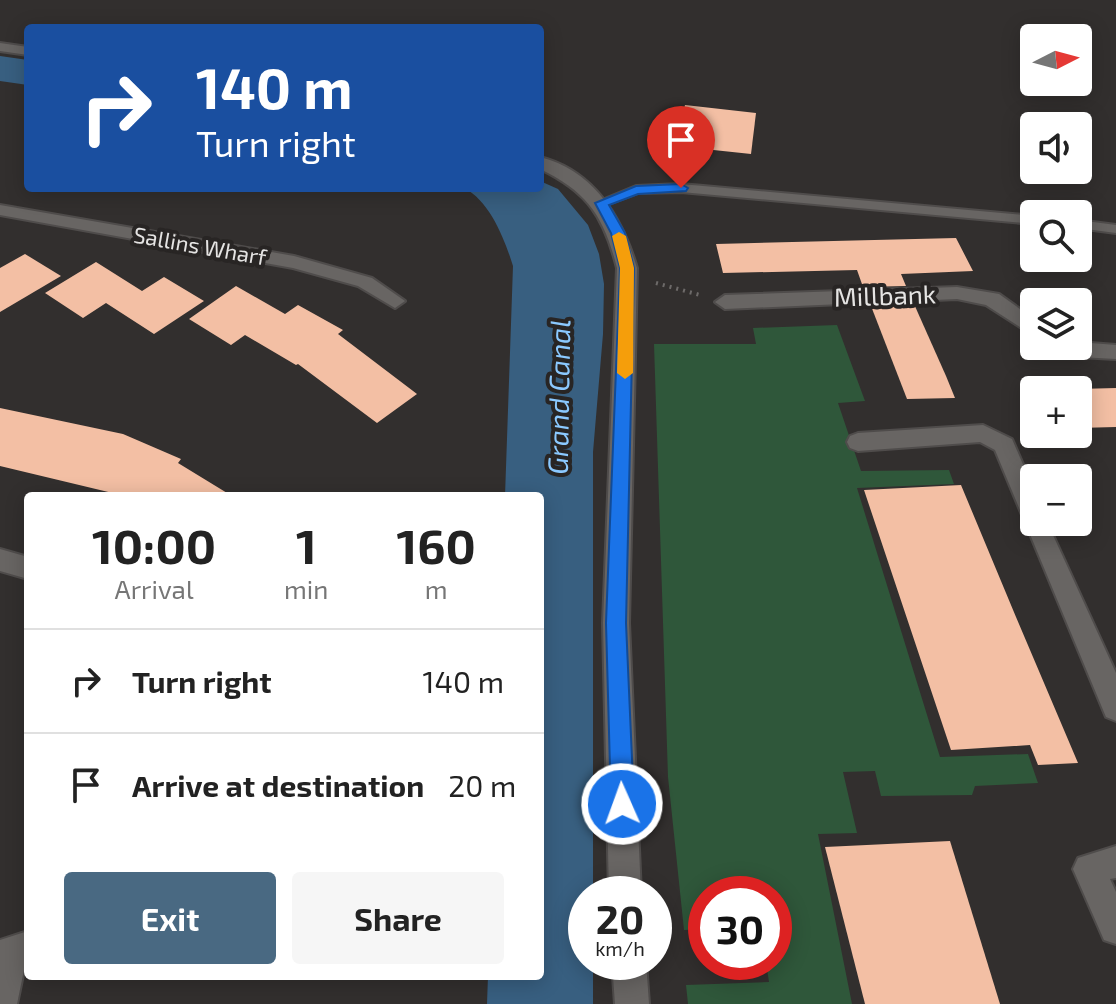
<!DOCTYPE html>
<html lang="en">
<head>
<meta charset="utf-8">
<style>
  :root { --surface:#fff; --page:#f6f6f6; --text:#222; --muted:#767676; --line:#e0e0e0; --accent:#496982 }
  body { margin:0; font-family:"Exo 2",sans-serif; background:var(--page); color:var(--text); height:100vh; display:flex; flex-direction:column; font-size:30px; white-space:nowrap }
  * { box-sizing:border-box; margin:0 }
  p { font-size:26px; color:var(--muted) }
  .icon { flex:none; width:44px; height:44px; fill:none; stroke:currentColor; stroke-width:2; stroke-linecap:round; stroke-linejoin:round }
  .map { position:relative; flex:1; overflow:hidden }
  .sheet { position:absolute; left:24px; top:492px; width:520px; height:488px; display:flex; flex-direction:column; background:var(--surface); border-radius:8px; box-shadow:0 4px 20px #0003 }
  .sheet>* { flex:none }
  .hud { position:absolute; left:24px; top:24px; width:520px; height:168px; border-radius:8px; box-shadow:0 4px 20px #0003; background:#1a4fa0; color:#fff; overflow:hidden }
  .needle { width:52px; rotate:84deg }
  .buttons { position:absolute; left:1020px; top:24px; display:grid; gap:16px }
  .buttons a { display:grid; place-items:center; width:72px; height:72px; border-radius:8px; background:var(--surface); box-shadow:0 4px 20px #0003; font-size:40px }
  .speed { position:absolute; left:568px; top:876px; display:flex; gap:16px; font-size:40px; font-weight:700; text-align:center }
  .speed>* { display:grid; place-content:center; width:104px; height:104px; border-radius:50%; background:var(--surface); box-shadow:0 4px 20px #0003; line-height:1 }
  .speed small { font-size:20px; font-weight:400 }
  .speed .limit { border:12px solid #d22; background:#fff; color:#111 }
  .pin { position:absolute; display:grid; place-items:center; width:68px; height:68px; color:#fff; margin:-82px -34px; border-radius:50% 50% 50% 0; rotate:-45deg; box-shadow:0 0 8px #0007 }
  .pin .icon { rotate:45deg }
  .me { position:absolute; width:88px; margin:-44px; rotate:358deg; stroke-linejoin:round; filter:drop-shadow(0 0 6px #0008) }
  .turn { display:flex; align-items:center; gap:28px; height:168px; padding:0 40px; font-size:36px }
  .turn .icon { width:104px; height:104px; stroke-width:2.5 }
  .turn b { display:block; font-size:56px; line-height:68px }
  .eta { display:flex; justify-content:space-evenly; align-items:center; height:136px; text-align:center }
  .eta b { font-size:48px; font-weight:700; line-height:56px }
  .button { display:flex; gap:16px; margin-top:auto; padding:16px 40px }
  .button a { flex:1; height:92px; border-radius:8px; background:var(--accent); color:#fff; font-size:32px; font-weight:700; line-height:92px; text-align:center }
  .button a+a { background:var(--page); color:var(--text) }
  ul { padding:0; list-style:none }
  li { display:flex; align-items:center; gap:24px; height:104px; padding:0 40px; border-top:2px solid var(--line) }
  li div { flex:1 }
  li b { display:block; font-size:30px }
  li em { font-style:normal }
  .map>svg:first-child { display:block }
  .green { fill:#2f573a }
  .water { fill:#385f80 }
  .building { fill:#f3bfa4 }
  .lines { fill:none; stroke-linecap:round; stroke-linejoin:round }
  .lane-casing { stroke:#4f4c4b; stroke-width:4 }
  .street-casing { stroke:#4f4c4b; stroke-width:4 }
  .path { stroke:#6d6a69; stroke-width:4; stroke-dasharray:2 5; stroke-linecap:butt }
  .lane { fill:#686563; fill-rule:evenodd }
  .street { fill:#686563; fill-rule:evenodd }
  .route { fill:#1a73e8; stroke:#114b97; stroke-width:2 }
  .slow { fill:#f59e0b }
  .labels { text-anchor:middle; stroke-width:8; stroke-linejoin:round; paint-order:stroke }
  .far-street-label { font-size:22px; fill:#e5e4e3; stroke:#282524 }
  .street-label { font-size:26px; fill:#e5e4e3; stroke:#282524 }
  .water-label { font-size:28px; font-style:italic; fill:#8bc9ff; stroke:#282524 }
</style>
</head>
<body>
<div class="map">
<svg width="1116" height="1004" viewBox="0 0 1116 1004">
  <rect width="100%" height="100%" fill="#322f2e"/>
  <polygon class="green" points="837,325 865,401 838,403 861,471 949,470 954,484 857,488 940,757 1028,754 1038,783 975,786 972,795 881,796 875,771 843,772 857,833 818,834 852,1004 688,1004 686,985 769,982 766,962 774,962 774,894 706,894 706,929 684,930 668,777 654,344 756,344 753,328"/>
  <g class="water">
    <polygon points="0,56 28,60 28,85 0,81"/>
    <path d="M540 181 558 189 588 225 599 254 604 284 603 334 593 452V894H586V962H593V1004H487L488 976H540V496H505L513 266C505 240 490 201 464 188H540Z"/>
  </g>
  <g class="building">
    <polygon points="685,105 756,113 751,154 676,146"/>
    <polygon points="956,238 973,271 901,274 906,286 863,287 857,270 723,273 716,244"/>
    <polygon points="25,254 61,276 0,312 0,268"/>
    <polygon points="96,262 142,291 164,277 204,301 154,334 106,303 83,318 45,293"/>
    <polygon points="236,286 285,314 298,305 343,330 338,334 417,394 377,423 298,364 296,365 245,335 231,345 189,319"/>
    <polygon points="914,304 946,376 955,398 907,399 871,306"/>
    <polygon points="1116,388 1116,427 1078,428 1078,389"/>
    <polygon points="0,408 123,434 181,459 178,463 232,496 125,496 0,466"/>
    <polygon points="961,485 1016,617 1078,763 1038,765 1030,745 951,750 864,490"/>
    <polygon points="950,841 1000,1004 865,1004 825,847"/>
  </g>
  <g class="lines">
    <defs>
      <g id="lane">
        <polygon points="681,184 1034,216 1034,224 681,192 638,193 601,207 595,203 636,186"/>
        <polygon points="1078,220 1116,225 1116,233 1078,228"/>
      </g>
      <g id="street">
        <polygon points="0,43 28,47 28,55 0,51"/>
        <path d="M540 157C595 171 622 218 637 268L629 623 641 894H609L603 623 617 268C604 217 588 192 540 169Z"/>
        <polygon points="0,205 294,256 372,278 405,301 395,308 358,286 293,268 0,215"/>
        <polygon points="957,287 999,294 1034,319 1034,336 986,305 957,299 725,309 715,302 725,295"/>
        <polygon points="1078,342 1116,345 1116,359 1079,357 1060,351 1057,346 1078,346"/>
        <polygon points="983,425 1012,439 1034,490 1034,522 1047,522 1116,673 1116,721 1106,717 995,450 980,442 858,451 850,448 847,442 850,436 858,433"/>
        <polygon points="0,549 28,557 28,579 0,571"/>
        <polygon points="1116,846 1116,878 1110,879 1116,892 1116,944 1104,940 1073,869 1078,858"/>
        <polygon points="28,931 28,965 25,965 17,1004 0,1004 0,940"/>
        <polygon points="612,962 646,962 649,1004 615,1004"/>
      </g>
    </defs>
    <use href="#lane" class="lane-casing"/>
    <use href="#street" class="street-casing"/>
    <polyline class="path" points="656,283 700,295"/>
    <use href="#lane" class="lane"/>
    <use href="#street" class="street"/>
  </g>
  <polygon class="route" points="681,184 688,188 686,191 638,194 609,205 625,233 634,268 626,623 634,804 630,812 622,815 614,812 611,804 606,623 620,268 611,233 595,203 636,186"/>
  <polygon class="slow" points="619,232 626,236 634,268 633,373 625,379 617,373 620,268 612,236"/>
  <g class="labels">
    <g class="far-street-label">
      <text transform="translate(200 246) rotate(10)" y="8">Sallins Wharf</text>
    </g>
    <g class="street-label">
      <text transform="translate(885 296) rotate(-2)" y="9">Millbank</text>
    </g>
    <g class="water-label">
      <text transform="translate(559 397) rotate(-89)" y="10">Grand Canal</text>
    </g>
  </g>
</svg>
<div class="buttons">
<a><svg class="needle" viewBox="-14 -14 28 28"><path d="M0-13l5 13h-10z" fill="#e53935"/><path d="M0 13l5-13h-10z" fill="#767676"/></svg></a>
<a><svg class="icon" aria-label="sound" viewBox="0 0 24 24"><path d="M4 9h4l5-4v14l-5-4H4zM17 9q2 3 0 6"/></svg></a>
<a><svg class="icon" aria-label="search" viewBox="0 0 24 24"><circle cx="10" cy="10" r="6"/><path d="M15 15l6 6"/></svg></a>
<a><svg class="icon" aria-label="layers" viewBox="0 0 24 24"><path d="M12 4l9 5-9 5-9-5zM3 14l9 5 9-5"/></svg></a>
<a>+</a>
<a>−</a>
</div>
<div class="speed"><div>20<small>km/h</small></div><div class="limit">30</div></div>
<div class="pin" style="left:681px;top:188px;background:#d93025"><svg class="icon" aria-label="arrive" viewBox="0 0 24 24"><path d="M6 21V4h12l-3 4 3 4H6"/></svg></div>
<svg class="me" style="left:622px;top:804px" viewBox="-20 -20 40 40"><circle r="17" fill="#1a73e8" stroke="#fff" stroke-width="3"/><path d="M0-11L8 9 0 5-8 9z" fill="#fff"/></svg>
<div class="hud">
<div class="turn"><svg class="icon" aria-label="right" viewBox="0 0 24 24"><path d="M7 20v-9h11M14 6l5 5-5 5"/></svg><div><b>140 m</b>Turn right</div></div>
</div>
<section class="sheet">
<div class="eta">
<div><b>10:00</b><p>Arrival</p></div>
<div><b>1</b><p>min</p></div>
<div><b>160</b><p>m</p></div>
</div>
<ul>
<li><svg class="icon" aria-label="right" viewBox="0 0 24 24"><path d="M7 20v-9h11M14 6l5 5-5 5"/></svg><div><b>Turn right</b></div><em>140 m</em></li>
<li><svg class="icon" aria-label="arrive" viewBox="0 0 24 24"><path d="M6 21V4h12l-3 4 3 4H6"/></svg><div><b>Arrive at destination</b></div><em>20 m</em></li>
</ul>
<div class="button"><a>Exit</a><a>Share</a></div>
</section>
</div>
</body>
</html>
